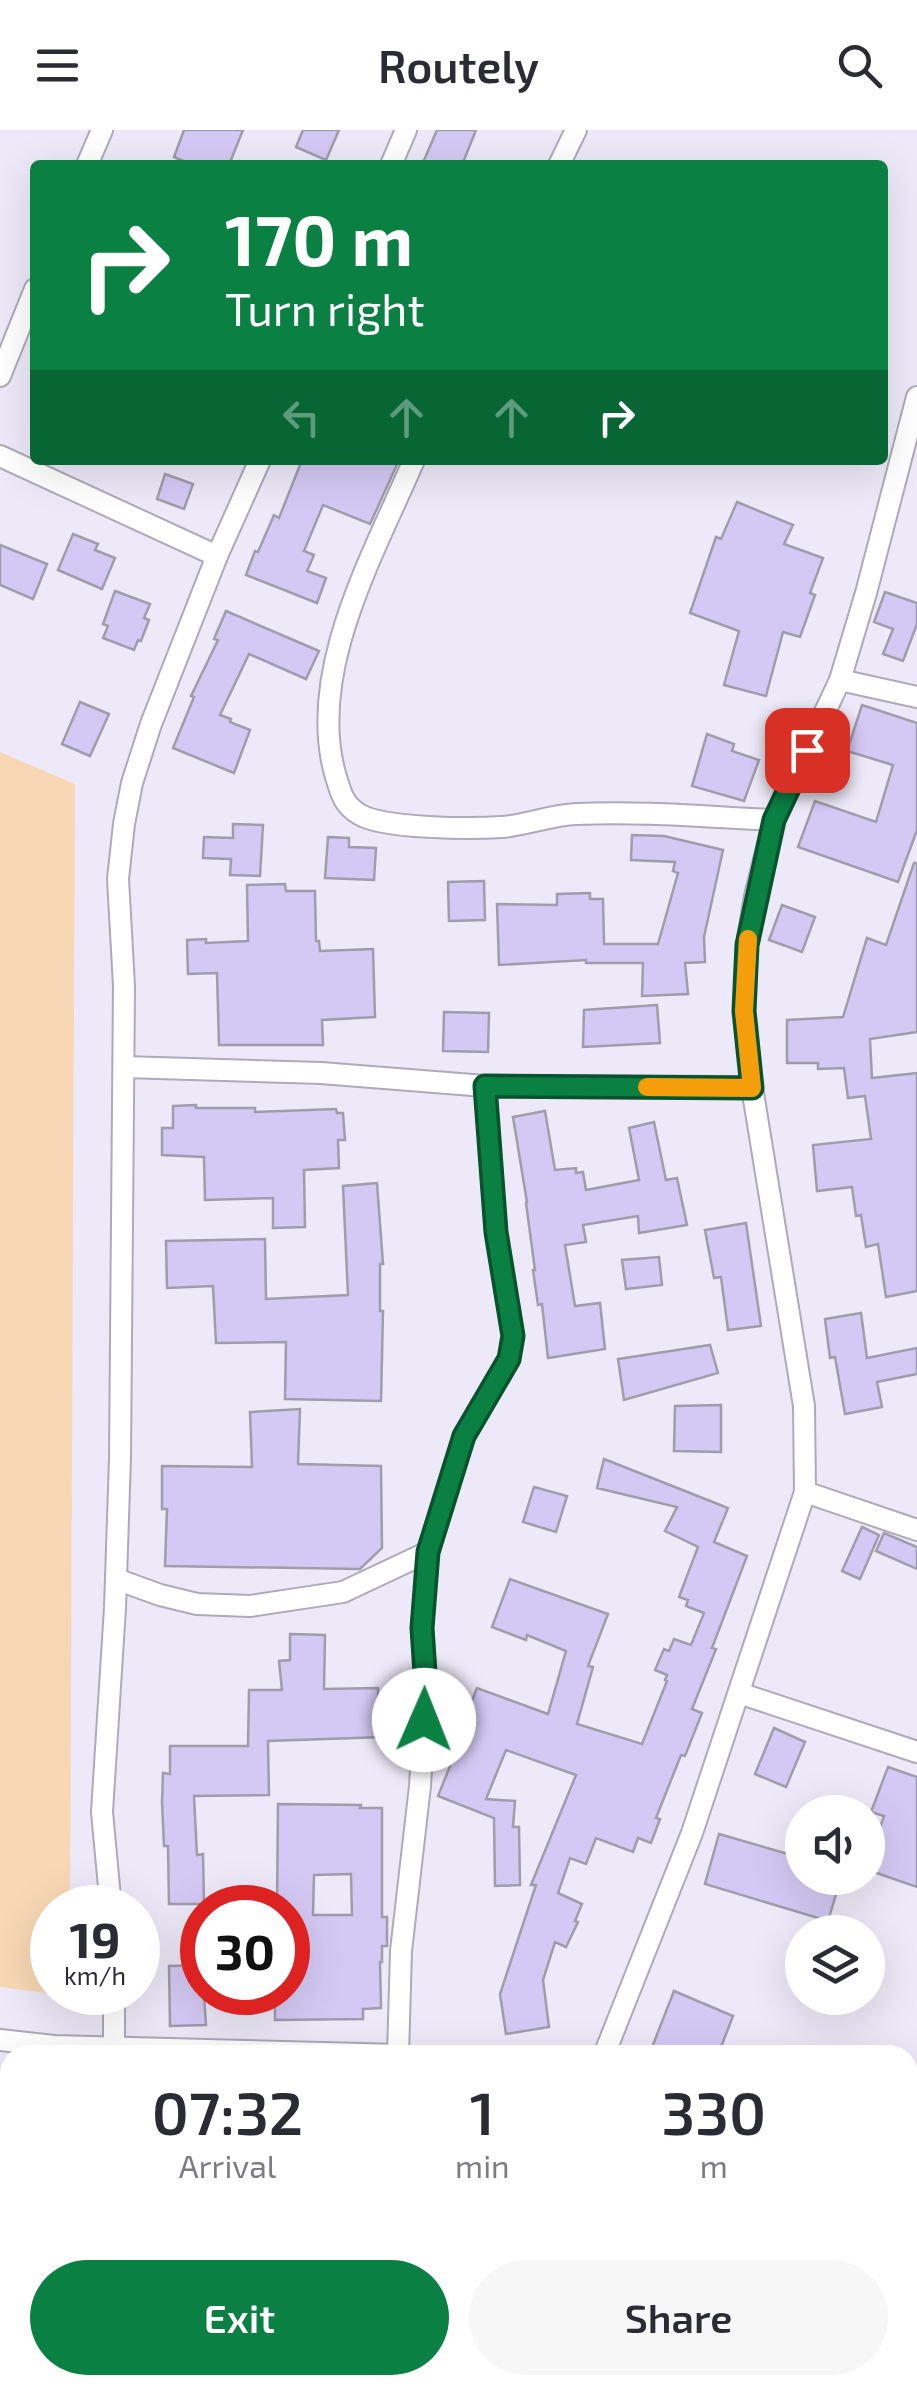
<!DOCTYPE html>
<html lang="en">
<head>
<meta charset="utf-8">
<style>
  :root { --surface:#fff; --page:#f7f7f7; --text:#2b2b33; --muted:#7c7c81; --accent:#0b8043 }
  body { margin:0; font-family:"Exo 2",sans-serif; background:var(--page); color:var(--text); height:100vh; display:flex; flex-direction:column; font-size:38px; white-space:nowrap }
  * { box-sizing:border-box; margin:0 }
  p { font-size:32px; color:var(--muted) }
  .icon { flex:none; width:55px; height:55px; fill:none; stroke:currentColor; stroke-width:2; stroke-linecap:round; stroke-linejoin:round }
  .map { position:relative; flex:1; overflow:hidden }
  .side { position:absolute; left:0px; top:1915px; width:918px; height:350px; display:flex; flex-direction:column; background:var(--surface); border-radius:30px 30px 0 0; box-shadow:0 10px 40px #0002 }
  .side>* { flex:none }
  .banner { position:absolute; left:30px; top:30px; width:858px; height:305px; border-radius:10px; box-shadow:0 10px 40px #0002; background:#0b8043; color:#fff; overflow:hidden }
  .tools { position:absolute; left:785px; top:1665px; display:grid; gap:20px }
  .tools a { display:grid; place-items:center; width:100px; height:100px; border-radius:50%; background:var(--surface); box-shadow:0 10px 40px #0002; font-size:50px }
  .speed { position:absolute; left:30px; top:1755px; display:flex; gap:20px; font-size:50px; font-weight:700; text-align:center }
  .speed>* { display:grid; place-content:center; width:130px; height:130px; border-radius:50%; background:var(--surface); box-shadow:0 10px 40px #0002; line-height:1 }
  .speed small { font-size:25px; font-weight:400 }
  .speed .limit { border:15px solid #d22; background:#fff; color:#111 }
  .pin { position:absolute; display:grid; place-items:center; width:85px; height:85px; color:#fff; margin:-42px; border-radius:20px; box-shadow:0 5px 15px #0006 }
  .me { position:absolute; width:110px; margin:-55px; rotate:1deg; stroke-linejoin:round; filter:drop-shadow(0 0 8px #0008) }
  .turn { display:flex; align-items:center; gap:35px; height:210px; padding:0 30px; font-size:45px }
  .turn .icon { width:130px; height:130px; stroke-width:2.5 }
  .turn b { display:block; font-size:70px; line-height:85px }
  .lanes { display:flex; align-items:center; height:95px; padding:0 30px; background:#0003; justify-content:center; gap:50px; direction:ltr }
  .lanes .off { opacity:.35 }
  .eta { display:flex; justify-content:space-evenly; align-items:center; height:170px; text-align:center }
  .eta b { font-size:60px; font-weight:600; line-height:70px }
  .cta { display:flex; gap:20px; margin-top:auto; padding:20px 30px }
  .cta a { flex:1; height:115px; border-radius:60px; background:var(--accent); color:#fff; font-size:40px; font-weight:600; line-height:115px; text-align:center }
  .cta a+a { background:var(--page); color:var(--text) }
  header { display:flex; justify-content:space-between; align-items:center; height:130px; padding:0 30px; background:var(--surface); font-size:45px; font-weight:600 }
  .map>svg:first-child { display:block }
  .green { fill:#f8d8b4 }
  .building { fill:#d4c9f4; stroke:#a09dab; stroke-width:2.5; fill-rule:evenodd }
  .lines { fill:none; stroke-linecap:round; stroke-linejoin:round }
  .street-casing { stroke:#aeaab9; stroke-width:24 }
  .street { stroke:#fff; stroke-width:20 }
  .route-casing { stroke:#07532c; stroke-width:25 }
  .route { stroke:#0b8043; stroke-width:18 }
  .slow { stroke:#f59e0b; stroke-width:18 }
</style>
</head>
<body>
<header><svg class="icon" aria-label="menu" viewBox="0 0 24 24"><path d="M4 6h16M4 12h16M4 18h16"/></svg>Routely<svg class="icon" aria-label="search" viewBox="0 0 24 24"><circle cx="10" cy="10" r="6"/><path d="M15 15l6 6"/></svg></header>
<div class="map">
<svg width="917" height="2265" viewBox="0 0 917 2265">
  <rect width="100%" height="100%" fill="#ede9f8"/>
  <polygon class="green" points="0,622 75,654 70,1777 52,1778 52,1862 70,1863 70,1866 0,1857"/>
  <g class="building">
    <polygon points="184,0 243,0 229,35 193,35 174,27"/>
    <polygon points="303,0 339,0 326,30 296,17"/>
    <polygon points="437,0 476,0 462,35 422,35"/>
    <polygon points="302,330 399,330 370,394 323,375 304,421 314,425 307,441 326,448 317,473 246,445 255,421 258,422 274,385 279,388"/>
    <polygon points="165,344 193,354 184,379 157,369"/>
    <polygon points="737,372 793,395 784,414 823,428 810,463 815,465 800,507 783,502 766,566 724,555 739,501 690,483 716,407 721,409"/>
    <polygon points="73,404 98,414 95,420 115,428 102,459 58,440"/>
    <polygon points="0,415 47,434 33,469 0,455"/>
    <polygon points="115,461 150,474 144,488 149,490 141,511 138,510 134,520 103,508 108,496 103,494"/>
    <polygon points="885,462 917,473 917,494 903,531 883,524 893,499 874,492"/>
    <polygon points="226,481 319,521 306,549 249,524 220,585 231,589 230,592 250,600 234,643 173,618 194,567 191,566 218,510 214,509"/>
    <polygon points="80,572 109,584 90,626 62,614"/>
    <polygon points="862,575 917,593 917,700 898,752 798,717 815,671 876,692 893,635 847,621"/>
    <polygon points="707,604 734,614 732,621 759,630 744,671 692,656"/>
    <polygon points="233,694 263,695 260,746 230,745 231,729 203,728 204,707 233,708"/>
    <polygon points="632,705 664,706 723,720 704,807 705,832 685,833 688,864 642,866 643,833 586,833 586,830 499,835 497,774 557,775 557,764 590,763 590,769 603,769 604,814 658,814 678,743 673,741 675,732 631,730"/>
    <polygon points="328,707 349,708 349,717 376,718 374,750 325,748"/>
    <polygon points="914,733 917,733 917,902 870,909 872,948 917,943 917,1161 886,1167 878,1114 866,1117 861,1085 856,1086 852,1057 817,1061 813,1015 871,1009 865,966 848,968 844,938 818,939 818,933 787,933 787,890 843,887 867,808 886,815"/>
    <polygon points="484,751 485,790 449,791 448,752"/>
    <polygon points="285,754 286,761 315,761 316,811 319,811 320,821 373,819 375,887 322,890 323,915 219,915 217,843 188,844 187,810 206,809 206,813 248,811 247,755"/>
    <polygon points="782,775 815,787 802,822 769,810"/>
    <polygon points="657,875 660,913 583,917 584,880"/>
    <polygon points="444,882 489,883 488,922 443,921"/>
    <polygon points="196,975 196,978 255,978 255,982 336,979 337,983 343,983 345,1010 338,1010 339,1038 304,1040 305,1097 273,1098 273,1068 205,1070 204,1027 162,1025 162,998 173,998 173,976"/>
    <polygon points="545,981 555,1040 576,1038 576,1043 583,1042 586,1060 639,1050 629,998 654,992 666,1050 677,1048 687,1095 639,1103 638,1086 583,1095 586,1112 565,1115 575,1176 600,1173 605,1219 548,1228 542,1174 538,1175 533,1140 535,1140 526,1073 527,1072 513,987"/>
    <polygon points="377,1053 383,1134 380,1134 380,1181 383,1181 381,1271 285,1269 286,1212 216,1213 213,1156 167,1158 166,1111 265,1109 266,1169 348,1165 343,1056"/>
    <polygon points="746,1093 761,1196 728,1200 721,1147 714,1148 705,1100"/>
    <polygon points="659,1127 662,1155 626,1159 622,1130"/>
    <polygon points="861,1183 867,1228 917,1218 917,1244 877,1252 882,1277 845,1284 835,1227 830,1228 825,1189"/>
    <polygon points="710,1215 718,1243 624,1270 618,1229"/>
    <polygon points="721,1275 721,1322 674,1321 675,1276"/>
    <polygon points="300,1279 298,1334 381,1336 382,1418 360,1439 165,1436 167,1379 162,1379 162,1336 252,1337 250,1282"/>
    <polygon points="604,1329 728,1378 714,1412 747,1426 712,1518 716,1519 692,1579 702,1583 685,1626 681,1625 656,1688 660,1689 651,1713 638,1708 633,1722 596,1708 586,1734 570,1728 558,1763 582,1774 575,1791 578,1792 566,1817 555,1812 543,1850 549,1897 506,1904 500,1864 536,1755 531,1755 576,1645 506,1620 486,1669 515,1671 513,1697 519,1697 520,1755 495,1756 494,1688 438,1666 463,1604 459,1603 477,1558 548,1584 566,1521 527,1505 526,1510 492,1497 510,1449 608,1484 588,1536 593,1537 577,1594 642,1614 667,1551 665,1550 667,1545 655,1540 664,1519 669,1521 674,1509 691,1515 704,1483 686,1476 688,1470 679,1467 698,1417 665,1401 677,1377 597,1358"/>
    <polygon points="534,1357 567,1366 556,1402 523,1392"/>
    <polygon points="862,1397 879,1405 860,1449 842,1441"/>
    <polygon points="884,1403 917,1417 917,1439 876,1421"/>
    <polygon points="290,1504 325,1505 324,1559 378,1558 378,1586 383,1587 384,1607 268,1611 269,1665 194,1666 197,1725 203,1724 204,1774 169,1774 168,1716 164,1716 162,1672 163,1643 170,1644 170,1616 248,1616 249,1560 282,1560 279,1531 290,1530"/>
    <polygon points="774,1598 805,1612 786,1657 755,1644"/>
    <polygon points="888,1637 917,1647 917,1757 868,1740 868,1733 884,1686 871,1682"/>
    <path d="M278 1674 361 1675 360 1678H382V1787H387V1816H382V1832H380L381 1878 363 1879V1889L275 1890V1862H288V1775H277ZM351 1744 352 1785H313L314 1745Z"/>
    <polygon points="719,1704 802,1728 802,1748 841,1748 828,1791 705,1754"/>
    <polygon points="202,1835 206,1895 170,1896 169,1836"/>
    <polygon points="674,1861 733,1886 718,1925 649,1925"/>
  </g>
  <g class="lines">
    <defs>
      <g id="street">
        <polyline points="87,35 102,0"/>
        <polyline points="391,35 406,0"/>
        <polyline points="559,35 576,0"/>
        <polyline points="0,246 35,159"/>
        <polyline points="0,326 217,426"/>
        <path d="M414 330C374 424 305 543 336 647 341 664 344 675 359 684 382 699 473 699 502 697 527 695 551 685 576 684 642 681 708 687 774 690"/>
        <polyline points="840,550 917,567"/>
        <polyline points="124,937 321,943 485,956 752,957"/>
        <polyline points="805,1362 917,1400"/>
        <polyline points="116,1449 160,1465 197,1474 250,1476 343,1462 428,1422"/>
        <polyline points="739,1563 917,1622"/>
        <polyline points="111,1778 102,1682 115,1478 120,1328 124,856 118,749 124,694 132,653 151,594 217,426 260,330"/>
        <polyline points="0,1910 54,1916 401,1925"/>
        <polyline points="114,1925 114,1862"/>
        <polyline points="398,1925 401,1821 420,1656 426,1558 422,1497 428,1422 464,1306 509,1229 513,1205 496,1102 485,956"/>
        <polyline points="604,1925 692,1703 805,1362 804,1276 752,957 744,881 747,815 755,766 774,690 840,550 866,463 917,267"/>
        <polyline points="908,2106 917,2076"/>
        <polyline points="0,2214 10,2214"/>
        <polyline points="639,2255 679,2265"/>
        <polyline points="857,2265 860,2255"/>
      </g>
    </defs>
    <use href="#street" class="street-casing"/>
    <use href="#street" class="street"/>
  </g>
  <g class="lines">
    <defs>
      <polyline id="route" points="424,1590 426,1558 422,1498 428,1422 464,1306 509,1229 513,1206 496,1102 485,956 752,958 744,881 747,815 774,690 807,620"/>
    </defs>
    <use href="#route" class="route-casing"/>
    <use href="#route" class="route"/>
    <polyline class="slow" points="647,957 752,958 744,881 748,809"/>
  </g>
</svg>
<div class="tools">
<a><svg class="icon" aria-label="sound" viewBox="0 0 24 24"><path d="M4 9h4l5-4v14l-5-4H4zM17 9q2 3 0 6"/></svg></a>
<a><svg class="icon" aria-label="layers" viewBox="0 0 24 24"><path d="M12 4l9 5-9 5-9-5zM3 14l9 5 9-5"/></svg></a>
</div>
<div class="speed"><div>19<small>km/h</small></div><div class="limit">30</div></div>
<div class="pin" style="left:807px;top:620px;background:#d93025"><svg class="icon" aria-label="arrive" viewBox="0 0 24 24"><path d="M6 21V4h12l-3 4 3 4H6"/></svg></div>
<svg class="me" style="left:424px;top:1590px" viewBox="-20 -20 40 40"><circle r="19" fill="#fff"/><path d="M0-13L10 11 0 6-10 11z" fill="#0b8043"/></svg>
<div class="banner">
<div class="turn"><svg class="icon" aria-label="right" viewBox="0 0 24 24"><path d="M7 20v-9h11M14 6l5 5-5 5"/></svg><div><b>170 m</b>Turn right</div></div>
<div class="lanes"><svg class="icon off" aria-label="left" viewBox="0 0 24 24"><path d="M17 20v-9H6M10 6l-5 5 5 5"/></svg><svg class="icon off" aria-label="ahead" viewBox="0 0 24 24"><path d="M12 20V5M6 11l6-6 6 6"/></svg><svg class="icon off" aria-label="ahead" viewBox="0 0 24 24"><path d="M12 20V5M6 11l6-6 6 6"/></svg><svg class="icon" aria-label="right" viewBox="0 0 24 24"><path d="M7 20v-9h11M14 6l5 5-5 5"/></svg></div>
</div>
<section class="side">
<div class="eta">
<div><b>07:32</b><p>Arrival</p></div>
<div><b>1</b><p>min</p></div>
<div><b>330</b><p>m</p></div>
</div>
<div class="cta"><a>Exit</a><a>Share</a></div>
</section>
</div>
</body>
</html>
